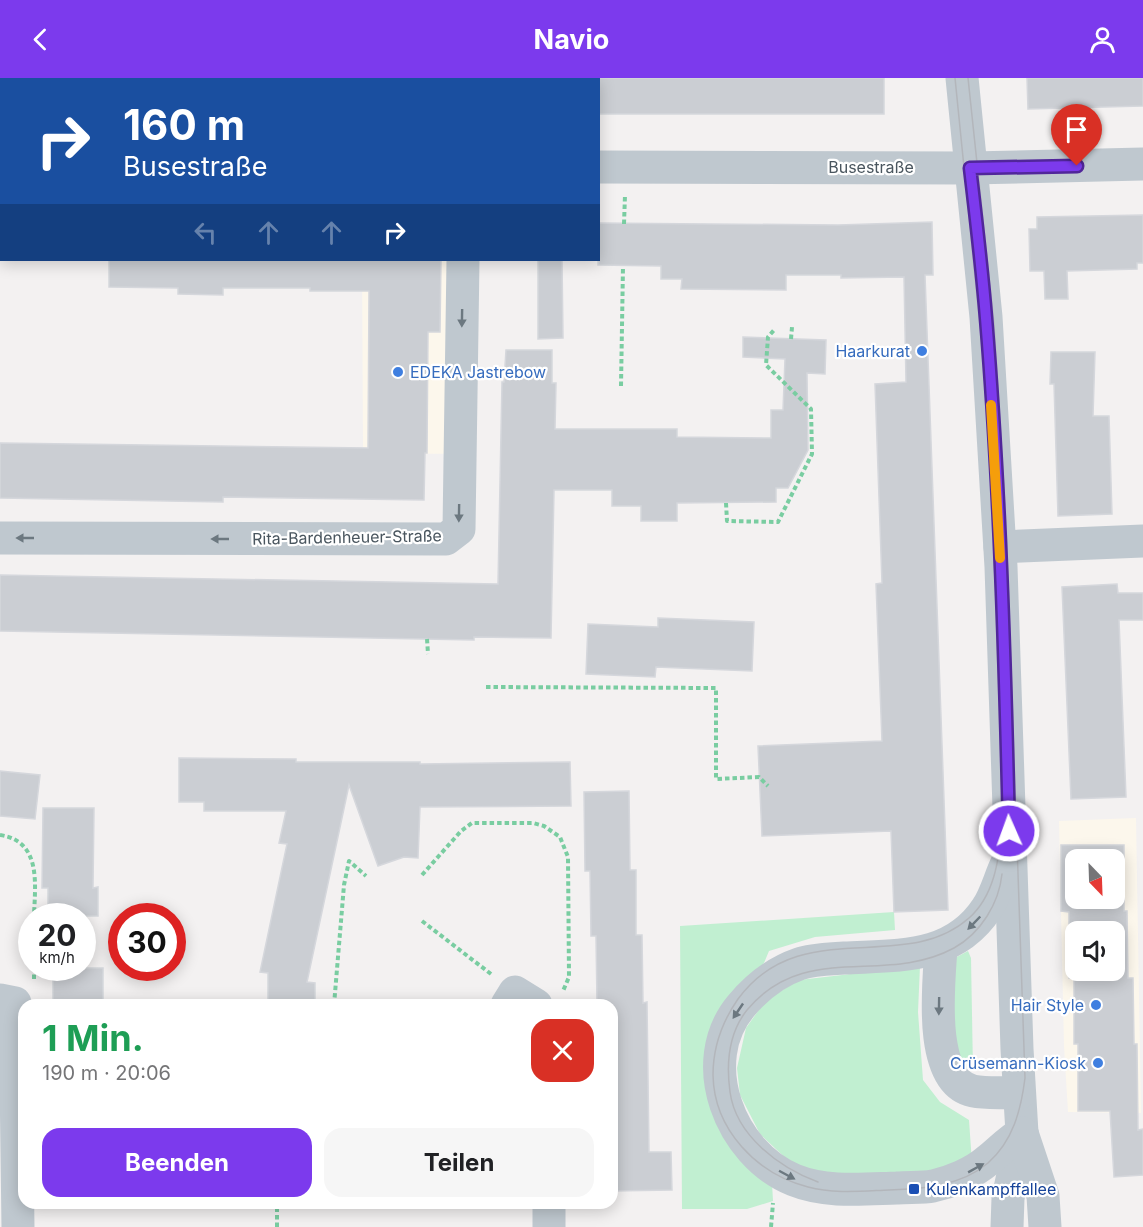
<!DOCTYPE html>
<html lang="de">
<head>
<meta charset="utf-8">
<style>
  :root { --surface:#fff; --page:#f6f6f6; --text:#202124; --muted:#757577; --accent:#7c3aed }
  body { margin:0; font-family:Inter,sans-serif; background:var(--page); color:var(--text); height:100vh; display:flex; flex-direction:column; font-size:22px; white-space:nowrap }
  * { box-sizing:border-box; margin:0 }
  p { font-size:20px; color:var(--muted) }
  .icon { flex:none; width:33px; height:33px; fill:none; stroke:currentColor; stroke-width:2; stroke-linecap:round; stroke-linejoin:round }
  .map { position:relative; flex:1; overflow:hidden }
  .drawer { position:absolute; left:18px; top:921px; width:600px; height:210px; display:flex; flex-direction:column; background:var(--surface); border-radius:18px; box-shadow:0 3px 15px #0003 }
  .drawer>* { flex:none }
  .top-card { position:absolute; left:0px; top:0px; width:600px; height:183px; box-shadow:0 3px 15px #0003; background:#1a4fa0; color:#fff; overflow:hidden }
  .needle { width:39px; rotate:157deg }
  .fabs { position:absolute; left:1065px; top:771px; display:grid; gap:12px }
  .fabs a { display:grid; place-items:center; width:60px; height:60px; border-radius:12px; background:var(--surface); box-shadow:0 3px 15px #0003; font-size:30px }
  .speed { position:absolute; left:18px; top:825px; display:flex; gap:12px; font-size:30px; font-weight:700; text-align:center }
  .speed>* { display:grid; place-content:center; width:78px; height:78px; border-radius:50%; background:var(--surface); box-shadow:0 3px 15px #0003; line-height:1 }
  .speed small { font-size:15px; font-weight:400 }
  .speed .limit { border:9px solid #d22; background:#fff; color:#111 }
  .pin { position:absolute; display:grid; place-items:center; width:51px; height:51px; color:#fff; margin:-62px -26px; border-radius:50% 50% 50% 0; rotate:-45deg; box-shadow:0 0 6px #0007 }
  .pin .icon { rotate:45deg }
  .me { position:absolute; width:66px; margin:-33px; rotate:358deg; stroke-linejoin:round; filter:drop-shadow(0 0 4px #0008) }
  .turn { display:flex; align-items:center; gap:21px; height:126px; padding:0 24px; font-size:27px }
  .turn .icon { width:78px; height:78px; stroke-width:2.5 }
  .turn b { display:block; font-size:42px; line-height:51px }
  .lanes { display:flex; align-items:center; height:57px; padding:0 24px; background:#0003; justify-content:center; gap:30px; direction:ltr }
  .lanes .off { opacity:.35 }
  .round { display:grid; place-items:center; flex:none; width:63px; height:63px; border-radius:18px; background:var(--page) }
  .headline { display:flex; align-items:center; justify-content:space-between; height:102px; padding:0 24px }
  h1 { font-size:36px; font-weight:700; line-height:45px; color:#1e9e55 }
  .action { display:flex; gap:12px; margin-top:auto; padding:12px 24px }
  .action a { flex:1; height:69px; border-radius:18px; background:var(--accent); color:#fff; font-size:24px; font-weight:700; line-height:69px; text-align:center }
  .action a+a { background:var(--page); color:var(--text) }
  header { display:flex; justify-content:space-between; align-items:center; height:78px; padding:0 24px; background:var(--accent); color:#fff; font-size:27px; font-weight:700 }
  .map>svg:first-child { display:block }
  .commercial { fill:#fcf7ec; fill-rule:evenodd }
  .green { fill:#c1efd1 }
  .building { fill:#cbced3; stroke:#d5d7dc; stroke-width:1.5; fill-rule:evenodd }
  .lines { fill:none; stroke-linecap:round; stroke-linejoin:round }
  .path { stroke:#79cda1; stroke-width:4; stroke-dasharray:4.5 3; stroke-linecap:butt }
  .minor { stroke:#bfc8cf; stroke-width:33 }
  .tram { stroke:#b3b6bb; stroke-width:1.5 }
  .oneway { fill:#6c7880 }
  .route-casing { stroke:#51269a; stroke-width:15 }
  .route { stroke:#7c3aed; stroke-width:10 }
  .slow { stroke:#f59e0b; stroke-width:10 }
  .shop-dot { fill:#3f7fe0; stroke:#fff; stroke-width:2 }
  .transit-dot { fill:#1a4fb4; stroke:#fff; stroke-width:2 }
  .labels { text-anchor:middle; stroke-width:4.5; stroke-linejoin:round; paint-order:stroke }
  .street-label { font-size:16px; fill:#49555e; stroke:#fff }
  .shop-label { font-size:16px; fill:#366cbe; stroke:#fff; text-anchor:end }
  .transit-label { font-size:16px; fill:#164399; stroke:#fff; text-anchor:start }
</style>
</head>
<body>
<header><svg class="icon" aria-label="back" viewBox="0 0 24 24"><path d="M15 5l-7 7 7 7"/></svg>Navio<svg class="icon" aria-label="person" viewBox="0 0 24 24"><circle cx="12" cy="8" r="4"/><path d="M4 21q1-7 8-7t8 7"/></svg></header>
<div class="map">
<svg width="1143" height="1149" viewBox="0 0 1143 1149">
  <rect width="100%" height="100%" fill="#f3f1f1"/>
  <g class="commercial">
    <polygon points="362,182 459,183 459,376 363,375"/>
    <path d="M1136 740 1141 1035 1068 1034 1064 968 1059 743ZM1076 782H1114V820H1076ZM1076 854H1114V892H1076Z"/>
  </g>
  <g class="green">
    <polygon points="894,834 895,852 815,859 769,873 764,885 737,912 709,968 772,1105 773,1123 747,1131 682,1131 680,848"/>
    <polygon points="968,873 971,880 973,992 964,989 945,945 953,881"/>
    <polygon points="920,888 918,934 923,1002 940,1024 969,1042 972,1085 944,1098 835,1102 794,1088 760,1056 740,1017 737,990 746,950 766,922 799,902"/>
  </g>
  <g class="building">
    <rect x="598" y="0" width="286" height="36"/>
    <polygon points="1027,0 1143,0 1143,28 1028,31"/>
    <polygon points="1143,137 1143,185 1137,185 1137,191 1067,193 1068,221 1045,221 1044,193 1030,193 1029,151 1037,151 1037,139"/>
    <polygon points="932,144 933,197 925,197 948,832 894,834 891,753 762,758 758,668 882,663 876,506 882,505 875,306 906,304 904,199 841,200 841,197 786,197 786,212 681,211 682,201 661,201 661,188 598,187 598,145 838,147"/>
    <polygon points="109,182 441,182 440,254 428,254 427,375 425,375 424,422 223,419 223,424 0,420 0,365 368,370 369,213 310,213 310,210 223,210 223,217 178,216 178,210 109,209"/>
    <polygon points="538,182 562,182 563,260 538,261"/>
    <polygon points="743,259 826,262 825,296 807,295 808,372 788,410 776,410 776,424 677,425 677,443 641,443 641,428 612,428 612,412 554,412 551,560 474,559 474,562 0,553 0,497 498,506 502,304 504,304 506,272 552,272 552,305 556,305 555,351 677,351 677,359 771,360 771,332 783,332 785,281 743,279"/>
    <polygon points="1051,274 1095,274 1093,338 1109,338 1112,436 1058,438 1054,306 1050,306"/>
    <polygon points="1117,506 1118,515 1143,515 1143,542 1119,542 1126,719 1071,721 1062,509"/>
    <polygon points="658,540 754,544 752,593 656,589 655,599 586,596 588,546 658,549"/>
    <polygon points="179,680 296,681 296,684 420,684 420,686 570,684 571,728 420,729 418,780 404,779 378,788 349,707 307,904 315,905 315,927 268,927 268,895 260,894 287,766 279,765 286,733 204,733 204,724 179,724"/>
    <polygon points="0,693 40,697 35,741 0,738"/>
    <polygon points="629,713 630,792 636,792 636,857 642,857 643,925 647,924 649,1074 671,1074 672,1112 612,1113 612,927 597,925 596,858 591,858 590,793 585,793 584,714"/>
    <polygon points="43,730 94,730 93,810 98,809 98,838 48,838 48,810 42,810"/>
    <path d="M1061 767H1124V833H1127L1128 900H1133L1134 966H1137L1138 1052 1143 1051V1097L1114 1099 1110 1033H1078V966H1074V900H1069V834L1061 833ZM1076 782H1114V820H1076ZM1076 854H1114V892H1076Z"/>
    <rect x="53" y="890" width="50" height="37"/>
  </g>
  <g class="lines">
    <g class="path">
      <polyline points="624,146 625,117"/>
      <polyline points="791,261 792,249"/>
      <polyline points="621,308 623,188"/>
      <polyline points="726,425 727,443 778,444 812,376 811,331 766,287 768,259 775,251"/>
      <polyline points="427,561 428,576"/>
      <polyline points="486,609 716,610 716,701 759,699 768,708"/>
      <path d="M0 757C42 763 35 807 34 838"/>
      <polyline points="422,797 461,753 472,745 533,745 544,748 560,759 568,779 569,899 563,913"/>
      <polyline points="422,843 491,896"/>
      <polyline points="34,901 34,890"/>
      <polyline points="334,927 344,807 349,783 366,798"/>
      <polyline points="277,1149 277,1125"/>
      <polyline points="771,1149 773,1125"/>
    </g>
    <g class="minor">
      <polyline points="962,0 986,239 1001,489 1017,971 1022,1055 1008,1120 1007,1149"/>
      <polyline points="274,2 274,0"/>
      <polyline points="0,83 2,83"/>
      <polyline points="598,89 970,90 1143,86"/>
      <polyline points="0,460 446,461 459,451 463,182"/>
      <polyline points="1000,469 1143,463"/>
      <path d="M1007 785C1000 799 996 817 987 830 953 882 898 877 844 880 829 881 813 881 799 886 776 894 756 910 741 928 694 984 730 1076 794 1102 826 1115 863 1111 897 1110 909 1109 922 1110 933 1108 951 1104 973 1095 987 1083 999 1074 1008 1063 1022 1055"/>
      <path d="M941 870C939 904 927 1003 973 1013 987 1016 1005 1014 1019 1015"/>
      <polyline points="0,922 15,925 18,1149"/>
      <polyline points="507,927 515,914 536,927"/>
      <polyline points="1022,1055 1043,1118 1045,1149"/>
      <polyline points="549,1125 549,1149"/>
    </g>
    <g class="tram">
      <polyline points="955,0 985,298 992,406 1003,751"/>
      <path d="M968 0 994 246 1006 445 1025 1000C1021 1032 1013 1063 988 1085 961 1108 923 1111 889 1112 863 1113 834 1116 808 1109 757 1096 714 1052 713 997 713 968 722 944 738 921 801 835 904 898 969 840 996 816 999 778 1003 744"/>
      <path d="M818 1104C780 1090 736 1058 730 1014 726 985 728 956 747 932 805 862 884 908 954 870 981 855 999 825 1002 796"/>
    </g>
  </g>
  <defs><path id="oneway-solid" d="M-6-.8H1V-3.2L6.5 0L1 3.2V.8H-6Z" transform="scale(1.5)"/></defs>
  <g class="oneway">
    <use href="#oneway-solid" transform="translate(462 240) rotate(91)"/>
    <use href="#oneway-solid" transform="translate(459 435) rotate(91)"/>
    <use href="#oneway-solid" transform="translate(25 460) rotate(-180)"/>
    <use href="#oneway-solid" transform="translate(220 461) rotate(-180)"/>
    <use href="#oneway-solid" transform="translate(974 845) rotate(134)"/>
    <use href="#oneway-solid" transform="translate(939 928) rotate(91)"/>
    <use href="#oneway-solid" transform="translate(738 933) rotate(124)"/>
    <use href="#oneway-solid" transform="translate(976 1090) rotate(-29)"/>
    <use href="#oneway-solid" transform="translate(787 1097) rotate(28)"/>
  </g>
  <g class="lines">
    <defs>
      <path id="route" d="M1009 753C1005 582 1000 410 986 240 982 190 976 140 970 90L1077 88"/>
    </defs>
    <use href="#route" class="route-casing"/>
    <use href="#route" class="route"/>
    <polyline class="slow" points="991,327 1000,480"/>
  </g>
  <g class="shop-dot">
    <circle cx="922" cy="273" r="6"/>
    <circle cx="398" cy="294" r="6"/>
    <circle cx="1096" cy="927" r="6"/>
    <circle cx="1098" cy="985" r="6"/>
  </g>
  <rect class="transit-dot" x="908" y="1105" width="12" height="12" rx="3"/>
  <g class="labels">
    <g class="street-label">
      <text x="871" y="95">Busestraße</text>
      <text transform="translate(347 459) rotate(-1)" y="6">Rita-Bardenheuer-Straße</text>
    </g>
    <g class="shop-label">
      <text x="910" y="279">Haarkurat</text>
      <text x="410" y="300" text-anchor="start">EDEKA Jastrebow</text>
      <text x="1084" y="933">Hair Style</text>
      <text x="1086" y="991">Crüsemann-Kiosk</text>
    </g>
    <g class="transit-label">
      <text x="926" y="1117">Kulenkampffallee</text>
    </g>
  </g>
</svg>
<div class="fabs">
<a><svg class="needle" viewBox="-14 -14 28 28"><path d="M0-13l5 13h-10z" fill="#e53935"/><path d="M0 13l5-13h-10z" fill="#757577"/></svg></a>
<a><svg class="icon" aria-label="sound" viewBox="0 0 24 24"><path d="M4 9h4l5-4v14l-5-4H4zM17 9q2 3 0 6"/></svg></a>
</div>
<div class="speed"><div>20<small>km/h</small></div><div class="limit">30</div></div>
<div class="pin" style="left:1077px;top:88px;background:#d93025"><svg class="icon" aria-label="arrive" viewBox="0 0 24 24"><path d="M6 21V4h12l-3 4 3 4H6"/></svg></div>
<svg class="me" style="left:1009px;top:753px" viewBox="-20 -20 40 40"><circle r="17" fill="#7c3aed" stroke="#fff" stroke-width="3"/><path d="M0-11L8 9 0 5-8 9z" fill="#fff"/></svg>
<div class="top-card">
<div class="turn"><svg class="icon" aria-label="right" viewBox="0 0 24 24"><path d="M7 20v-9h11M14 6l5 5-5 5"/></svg><div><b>160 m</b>Busestraße</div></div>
<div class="lanes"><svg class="icon off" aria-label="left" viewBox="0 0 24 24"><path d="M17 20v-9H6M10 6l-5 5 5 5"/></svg><svg class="icon off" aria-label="ahead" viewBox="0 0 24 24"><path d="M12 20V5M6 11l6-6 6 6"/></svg><svg class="icon off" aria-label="ahead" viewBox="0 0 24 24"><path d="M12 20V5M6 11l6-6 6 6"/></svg><svg class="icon" aria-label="right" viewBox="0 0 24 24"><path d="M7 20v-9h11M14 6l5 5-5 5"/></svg></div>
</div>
<section class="drawer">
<div class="headline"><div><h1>1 Min.</h1><p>190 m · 20:06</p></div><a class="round" style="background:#d93025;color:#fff"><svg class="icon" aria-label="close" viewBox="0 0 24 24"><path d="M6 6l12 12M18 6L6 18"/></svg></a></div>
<div class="action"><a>Beenden</a><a>Teilen</a></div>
</section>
</div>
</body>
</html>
